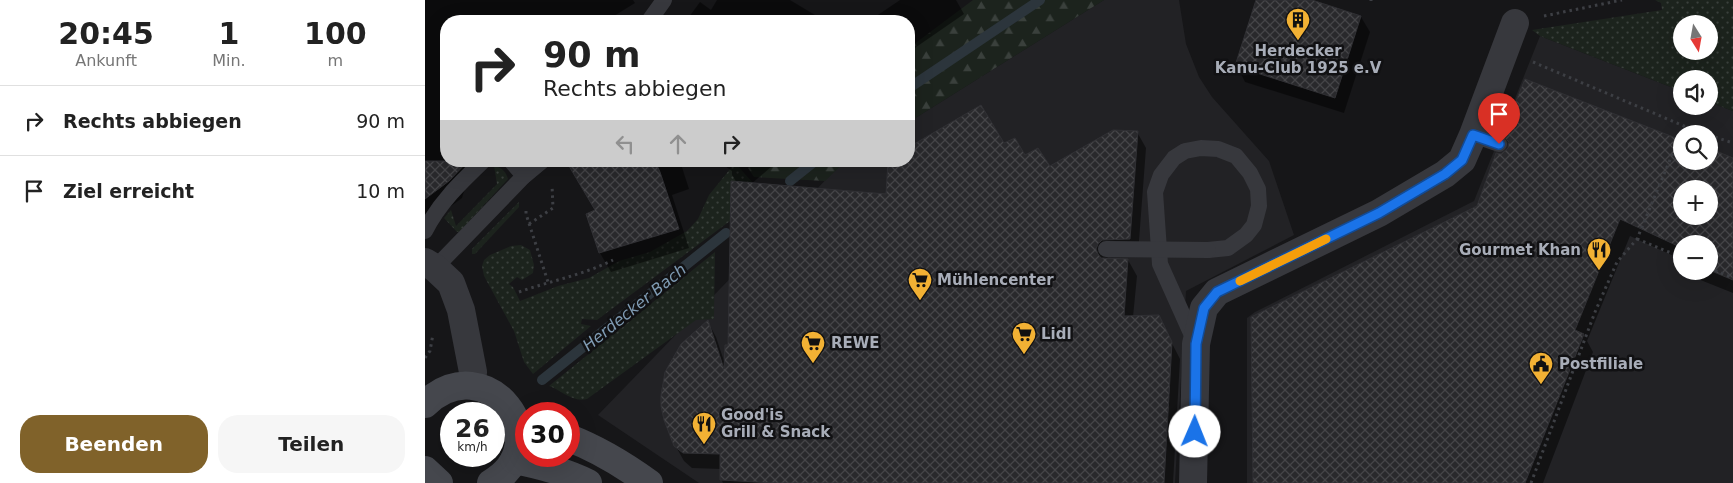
<!DOCTYPE html>
<html lang="de">
<head>
<meta charset="utf-8">
<style>
  :root { --surface:#fff; --page:#f6f6f6; --text:#222; --muted:#767676; --line:#e0e0e0; --accent:#80622a }
  body { margin:0; font-family:"DejaVu Sans",sans-serif; background:var(--page); color:var(--text); height:100vh; display:flex; flex-direction:column; font-size:19px; white-space:nowrap }
  * { box-sizing:border-box; margin:0 }
  p { font-size:16px; color:var(--muted) }
  .icon { flex:none; width:28px; height:28px; fill:none; stroke:currentColor; stroke-width:2; stroke-linecap:round; stroke-linejoin:round }
  .map { position:relative; flex:1; overflow:hidden }
  .side { display:flex; flex-direction:column; background:var(--surface); width:425px }
  .side>* { flex:none }
  .hud { position:absolute; left:15px; top:15px; width:475px; height:152px; border-radius:20px; box-shadow:0 5px 20px #0002; background:#fff; color:var(--text); overflow:hidden }
  .needle { width:32px; rotate:169deg }
  .fabs { position:absolute; left:1248px; top:15px; display:grid; gap:10px }
  .fabs a { display:grid; place-items:center; width:45px; height:45px; border-radius:50%; background:var(--surface); box-shadow:0 5px 20px #0002; font-size:25px }
  .speed { position:absolute; left:15px; top:402px; display:flex; gap:10px; font-size:25px; font-weight:700; text-align:center }
  .speed>* { display:grid; place-content:center; width:65px; height:65px; border-radius:50%; background:var(--surface); box-shadow:0 5px 20px #0002; line-height:1 }
  .speed small { font-size:12px; font-weight:400 }
  .speed .limit { border:8px solid #d22; background:#fff; color:#111 }
  .pin { position:absolute; display:grid; place-items:center; width:42px; height:42px; color:#fff; margin:-51px -21px; border-radius:50% 50% 50% 0; rotate:-45deg; box-shadow:0 0 5px #0007 }
  .pin .icon { rotate:45deg }
  .me { position:absolute; width:55px; margin:-28px; rotate:1deg; stroke-linejoin:round; filter:drop-shadow(0 0 4px #0008) }
  .turn { display:flex; align-items:center; gap:18px; height:105px; padding:0 20px; font-size:22px }
  .turn .icon { width:65px; height:65px; stroke-width:2.5 }
  .turn b { display:block; font-size:35px; line-height:42px }
  .lanes { display:flex; align-items:center; height:48px; padding:0 20px; background:#0003; justify-content:center; gap:25px; direction:ltr }
  .lanes .off { opacity:.35 }
  .eta { display:flex; justify-content:space-evenly; align-items:center; height:85px; text-align:center }
  .eta b { font-size:30px; font-weight:800; line-height:35px }
  .button { display:flex; gap:10px; margin-top:auto; padding:10px 20px }
  .button a { flex:1; height:58px; border-radius:20px; background:var(--accent); color:#fff; font-size:20px; font-weight:800; line-height:58px; text-align:center }
  .button a+a { background:var(--page); color:var(--text) }
  ul { padding:0; list-style:none }
  li { display:flex; align-items:center; gap:15px; height:70px; padding:0 20px; border-top:1px solid var(--line) }
  li div { flex:1 }
  li b { display:block; font-size:19px }
  li em { font-style:normal }
  main { display:flex; flex:1; min-height:0 }
  .map>svg:first-child { display:block }
  .built { fill:#222225; fill-rule:evenodd }
  .grass { fill:url(#grass-dots); fill-rule:evenodd }
  .forest { fill:url(#forest-firs) }
  .shadow { fill:#0007; fill-rule:evenodd }
  .lines { fill:none; stroke-linecap:round; stroke-linejoin:round }
  .stream { stroke:#2c353c; stroke-width:10 }
  .building { fill:url(#building-cross-hatch); stroke:#303034; fill-rule:evenodd }
  .path { stroke:#3d3f44; stroke-width:3; stroke-dasharray:2.5 4; stroke-linecap:butt }
  .service { stroke:#37383d; stroke-width:16 }
  .minor { stroke:#37383d; stroke-width:28 }
  .secondary { stroke:#45474d; stroke-width:28 }
  .service-bridge { stroke:#37383d; stroke-width:16 }
  .route-casing { stroke:#114b97; stroke-width:12 }
  .route { stroke:#1a73e8; stroke-width:9 }
  .slow { stroke:#f59e0b; stroke-width:9 }
  .labels { text-anchor:middle; stroke-width:5; stroke-linejoin:round; paint-order:stroke }
  .poi-label { font-size:15px; font-weight:bold; fill:#a8adb8; stroke:#111113; text-anchor:start }
  .water-label { font-size:16px; font-style:italic; fill:#7f9bb3; stroke:#111113 }
</style>
</head>
<body>
<main>
<section class="side">
<div class="eta">
<div><b>20:45</b><p>Ankunft</p></div>
<div><b>1</b><p>Min.</p></div>
<div><b>100</b><p>m</p></div>
</div>
<ul>
<li><svg class="icon" aria-label="right" viewBox="0 0 24 24"><path d="M7 20v-9h11M14 6l5 5-5 5"/></svg><div><b>Rechts abbiegen</b></div><em>90 m</em></li>
<li><svg class="icon" aria-label="arrive" viewBox="0 0 24 24"><path d="M6 21V4h12l-3 4 3 4H6"/></svg><div><b>Ziel erreicht</b></div><em>10 m</em></li>
</ul>
<div class="button"><a>Beenden</a><a>Teilen</a></div>
</section>
<div class="map">
<svg width="1308" height="483" viewBox="0 0 1308 483">
  <defs>
    <pattern id="grass-dots" width="8" height="8" patternUnits="userSpaceOnUse" patternTransform="scale(1.25)"><rect width="8" height="8" fill="#1c231d"/><path d="M2 2h.1M6 6h.1" fill="none" stroke="#3a403c" stroke-width="1.8" stroke-linecap="round"/></pattern>
    <pattern id="forest-firs" width="22" height="20" patternUnits="userSpaceOnUse" patternTransform="scale(1.25)"><rect width="22" height="20" fill="#1c231d"/><path d="M5 1l3.5 6h-7zM16 11l3.5 6h-7z" fill="#3a403c"/></pattern>
    <pattern id="building-cross-hatch" width="8" height="8" patternUnits="userSpaceOnUse" patternTransform="scale(1.25)"><rect width="8" height="8" fill="#29292c"/><path d="M0 0l8 8M0 8l8-8" fill="none" stroke="#454548"/></pattern>
  </defs>
  <rect width="100%" height="100%" fill="#161618"/>
  <g class="built">
    <polygon points="679,0 754,0 761,44 774,77 787,97 844,161 869,235 761,291 750,483 274,483 173,415 417,163 421,161 484,161 484,122"/>
    <path d="M1115 36 1256 91V106H1284V102L1308 111V483H822V318L830 312 1049 201ZM1256 134H1284V161H1256ZM1256 189H1284V216H1256ZM1256 244H1284V271H1256Z"/>
  </g>
  <g class="grass">
    <path d="M1230 0H1308V111L1284 102V79H1256V91L1115 36 1107 30 1237 10 1236 3ZM1256 24H1284V51H1256Z"/>
    <polygon points="310,163 328,183 306,182 305,221 172,320 157,319 156,324 166,326 108,374 99,362 89,331 59,276 57,266 59,260 65,255 86,246 96,245 105,250 109,265 108,273 97,280 92,277 84,284 88,287 95,301 133,286 164,278 194,261 225,252 262,231 273,219 284,195"/>
    <path d="M69 166H71C78 169 81 172 83 179L34 232H32L19 218 26 210 31 226 72 184Z"/>
    <polygon points="94,202 94,207 50,254 47,254 47,249"/>
    <path d="M290 252 289 319 271 320 162 399C148 403 136 390 124 386Z"/>
  </g>
  <g class="forest">
    <polygon points="548,0 679,0 484,122 484,48"/>
    <polygon points="333,161 421,161 400,181 329,177 323,168"/>
  </g>
  <g class="shadow">
    <polygon points="0,0 208,0 210,3 181,21 21,21 21,161 68,161 45,172 37,198 6,221 0,217"/>
    <polygon points="292,0 365,0 400,21 261,21 275,2 286,10"/>
    <polygon points="475,0 531,0 539,14 484,52 484,21 444,21"/>
    <polygon points="833,0 883,0 936,17 945,32 919,113 820,82 812,66"/>
    <polygon points="555,107 578,145 624,168 712,132 721,148 713,254 685,255 681,259 703,260 712,276 708,317 733,316 755,359 748,483 298,483 296,479 296,469 267,468 259,461 250,445 283,322 291,337 300,364 304,346 312,183 307,175 307,171 293,161 353,161 326,184 463,195 484,161 484,149"/>
    <path d="M1079 135 1249 156 1256 159V161L1284 173 1308 159V293L1263 275 1261 271H1284V244H1256V264L1253 258 1205 236 1162 341 1168 352 1118 483H829L1053 207 1077 155 1084 148 1085 145ZM1256 189H1284V216H1256Z"/>
    <polygon points="143,161 255,161 264,189 247,195 264,248 186,272 175,253 172,210"/>
  </g>
  <g class="lines">
    <g class="stream">
      <polyline points="484,88 615,0"/>
      <polyline points="365,181 390,161"/>
      <polyline points="117,380 301,233"/>
    </g>
  </g>
  <g class="building">
    <polygon points="831,0 887,0 936,16 910,98 810,66"/>
    <path d="M1100 79 1256 140V161H1284V148L1308 158V280L1284 270V244H1256V259L1251 257 1255 247 1195 219 1150 330 1159 334 1100 483H828L826 317 1052 206 1071 153 1076 154 1083 148 1084 142 1077 135ZM1256 189H1284V216H1256Z"/>
    <polygon points="556,105 579,143 590,138 600,155 613,148 625,166 688,130 713,131 705,239 677,240 673,244 671,249 673,254 676,258 703,259 699,316 734,315 747,342 739,483 350,483 295,480 295,454 258,453 249,446 239,420 236,406 236,395 240,372 256,344 283,320 299,369 300,345 303,345 306,181 461,194 463,161 484,161 484,147"/>
    <polygon points="0,161 43,161 24,181 0,199"/>
    <polygon points="141,161 230,161 235,172 254,229 174,253 161,214 170,210"/>
  </g>
  <g class="lines">
    <g class="path">
      <polyline points="946,1 946,0"/>
      <polyline points="1119,16 1197,0"/>
      <polyline points="1108,62 1259,126 1281,134"/>
      <polyline points="1284,135 1308,143"/>
      <polyline points="101,211 101,214 123,282"/>
      <polyline points="104,224 128,208 127,185"/>
      <polyline points="1212,239 1256,257"/>
      <polyline points="1284,268 1308,278"/>
      <path d="M94 292C125 281 158 275 188 260"/>
      <polyline points="0,358 5,351 8,334"/>
      <polyline points="1106,483 1170,312 1192,262 1212,239 1259,126"/>
    </g>
    <g class="service">
      <polyline points="224,21 239,0"/>
      <polyline points="1048,135 1074,144"/>
      <polyline points="86,161 99,176"/>
      <path d="M0 231C14 203 35 183 58 161"/>
      <polyline points="10,268 99,176 117,161"/>
      <polyline points="770,342 735,264 730,192 736,175 749,158 760,151 776,148 793,149 811,156 825,173 833,189 834,206 829,225 821,235 803,248 783,250"/>
    </g>
    <g class="minor">
      <polyline points="0,262 10,268 26,283 36,310 48,372 46,385"/>
      <polyline points="768,483 771,344 779,308 792,292 954,213 1020,174 1037,160 1048,135 1090,23"/>
    </g>
    <g class="secondary">
      <path d="M0 404C62 345 135 443 66 483"/>
      <path d="M144 438C173 449 199 465 224 483"/>
      <path d="M89 460C115 465 139 471 163 483"/>
      <polyline points="0,470 14,483"/>
    </g>
    <polyline class="service-bridge" points="681,249 783,250"/>
  </g>
  <g class="lines">
    <defs>
      <polyline id="route" points="770,432 771,344 779,308 792,292 954,213 1020,174 1037,160 1048,135 1074,144"/>
    </defs>
    <use href="#route" class="route-casing"/>
    <use href="#route" class="route"/>
    <polyline class="slow" points="815,281 901,239"/>
  </g>
  <defs>
    <symbol id="building-pin" viewBox="-11 -11 22 30"><path d="M0 17L-7.5 6A9.5 9.5 0 1 1 7.5 6Z" fill="#f2b134" stroke="#111113"/><path d="M-4-6H4V6H1V3H-1V6H-4ZM-2.5-4.3h1.7v1.8h-1.7ZM.8-4.3h1.7v1.8H.8ZM-2.5-1h1.7V.8h-1.7ZM.8-1h1.7V.8H.8Z" fill="#111"/></symbol>
    <symbol id="restaurant-pin" viewBox="-11 -11 22 30"><path d="M0 17L-7.5 6A9.5 9.5 0 1 1 7.5 6Z" fill="#f2b134" stroke="#111113"/><path d="M-5-6h1v4h1v-4h1v4h1v-4h1v5L-1.5 .5V6h-2V.5L-5-1ZM5-6V6H3V1.5H1.5Q1.5-4 5-6Z" fill="#111"/></symbol>
    <symbol id="supermarket-pin" viewBox="-11 -11 22 30"><path d="M0 17L-7.5 6A9.5 9.5 0 1 1 7.5 6Z" fill="#f2b134" stroke="#111113"/><path d="M-6-5.5h2.5l.6 2H6L4.5 2H-2.5L-4.4-4H-6ZM-1.5 3.2a1.3 1.3 0 1 0 .1 0ZM3 3.2a1.3 1.3 0 1 0 .1 0Z" fill="#111"/></symbol>
    <symbol id="civic-pin" viewBox="-11 -11 22 30"><path d="M0 17L-7.5 6A9.5 9.5 0 1 1 7.5 6Z" fill="#f2b134" stroke="#111113"/><path d="M-.6-6.5H3V-4.5H.6V-3L4-1V1h2V6H-6V1h2V-1L-.6-3ZM-1.2 2.5V6h2.4V2.5Z" fill="#111"/></symbol>
  </defs>
  <g fill-rule="evenodd">
    <use href="#building-pin" x="859" y="6" width="28" height="38"/>
    <use href="#restaurant-pin" x="1160" y="236" width="28" height="38"/>
    <use href="#supermarket-pin" x="481" y="266" width="28" height="38"/>
    <use href="#supermarket-pin" x="585" y="320" width="28" height="38"/>
    <use href="#supermarket-pin" x="374" y="329" width="28" height="38"/>
    <use href="#civic-pin" x="1102" y="350" width="28" height="38"/>
    <use href="#restaurant-pin" x="265" y="410" width="28" height="38"/>
  </g>
  <g class="labels">
    <g class="poi-label">
      <text x="873" y="56" text-anchor="middle">Herdecker<tspan x="873" dy="17">Kanu-Club 1925 e.V</tspan></text>
      <text x="1156" y="255" text-anchor="end">Gourmet Khan</text>
      <text x="512" y="285">Mühlencenter</text>
      <text x="616" y="339">Lidl</text>
      <text x="406" y="348">REWE</text>
      <text x="1134" y="369">Postfiliale</text>
      <text x="296" y="420">Good'is<tspan x="296" dy="17">Grill &amp; Snack</tspan></text>
    </g>
    <g class="water-label">
      <text transform="translate(209 307) rotate(-39)" y="6">Herdecker Bach</text>
    </g>
  </g>
</svg>
<div class="fabs">
<a><svg class="needle" viewBox="-14 -14 28 28"><path d="M0-13l5 13h-10z" fill="#e53935"/><path d="M0 13l5-13h-10z" fill="#767676"/></svg></a>
<a><svg class="icon" aria-label="sound" viewBox="0 0 24 24"><path d="M4 9h4l5-4v14l-5-4H4zM17 9q2 3 0 6"/></svg></a>
<a><svg class="icon" aria-label="search" viewBox="0 0 24 24"><circle cx="10" cy="10" r="6"/><path d="M15 15l6 6"/></svg></a>
<a>+</a>
<a>−</a>
</div>
<div class="speed"><div>26<small>km/h</small></div><div class="limit">30</div></div>
<div class="pin" style="left:1074px;top:144px;background:#d93025"><svg class="icon" aria-label="arrive" viewBox="0 0 24 24"><path d="M6 21V4h12l-3 4 3 4H6"/></svg></div>
<svg class="me" style="left:770px;top:432px" viewBox="-20 -20 40 40"><circle r="19" fill="#fff"/><path d="M0-13L10 11 0 6-10 11z" fill="#1a73e8"/></svg>
<div class="hud">
<div class="turn"><svg class="icon" aria-label="right" viewBox="0 0 24 24"><path d="M7 20v-9h11M14 6l5 5-5 5"/></svg><div><b>90 m</b>Rechts abbiegen</div></div>
<div class="lanes"><svg class="icon off" aria-label="left" viewBox="0 0 24 24"><path d="M17 20v-9H6M10 6l-5 5 5 5"/></svg><svg class="icon off" aria-label="ahead" viewBox="0 0 24 24"><path d="M12 20V5M6 11l6-6 6 6"/></svg><svg class="icon" aria-label="right" viewBox="0 0 24 24"><path d="M7 20v-9h11M14 6l5 5-5 5"/></svg></div>
</div>
</div>
</main>
</body>
</html>
